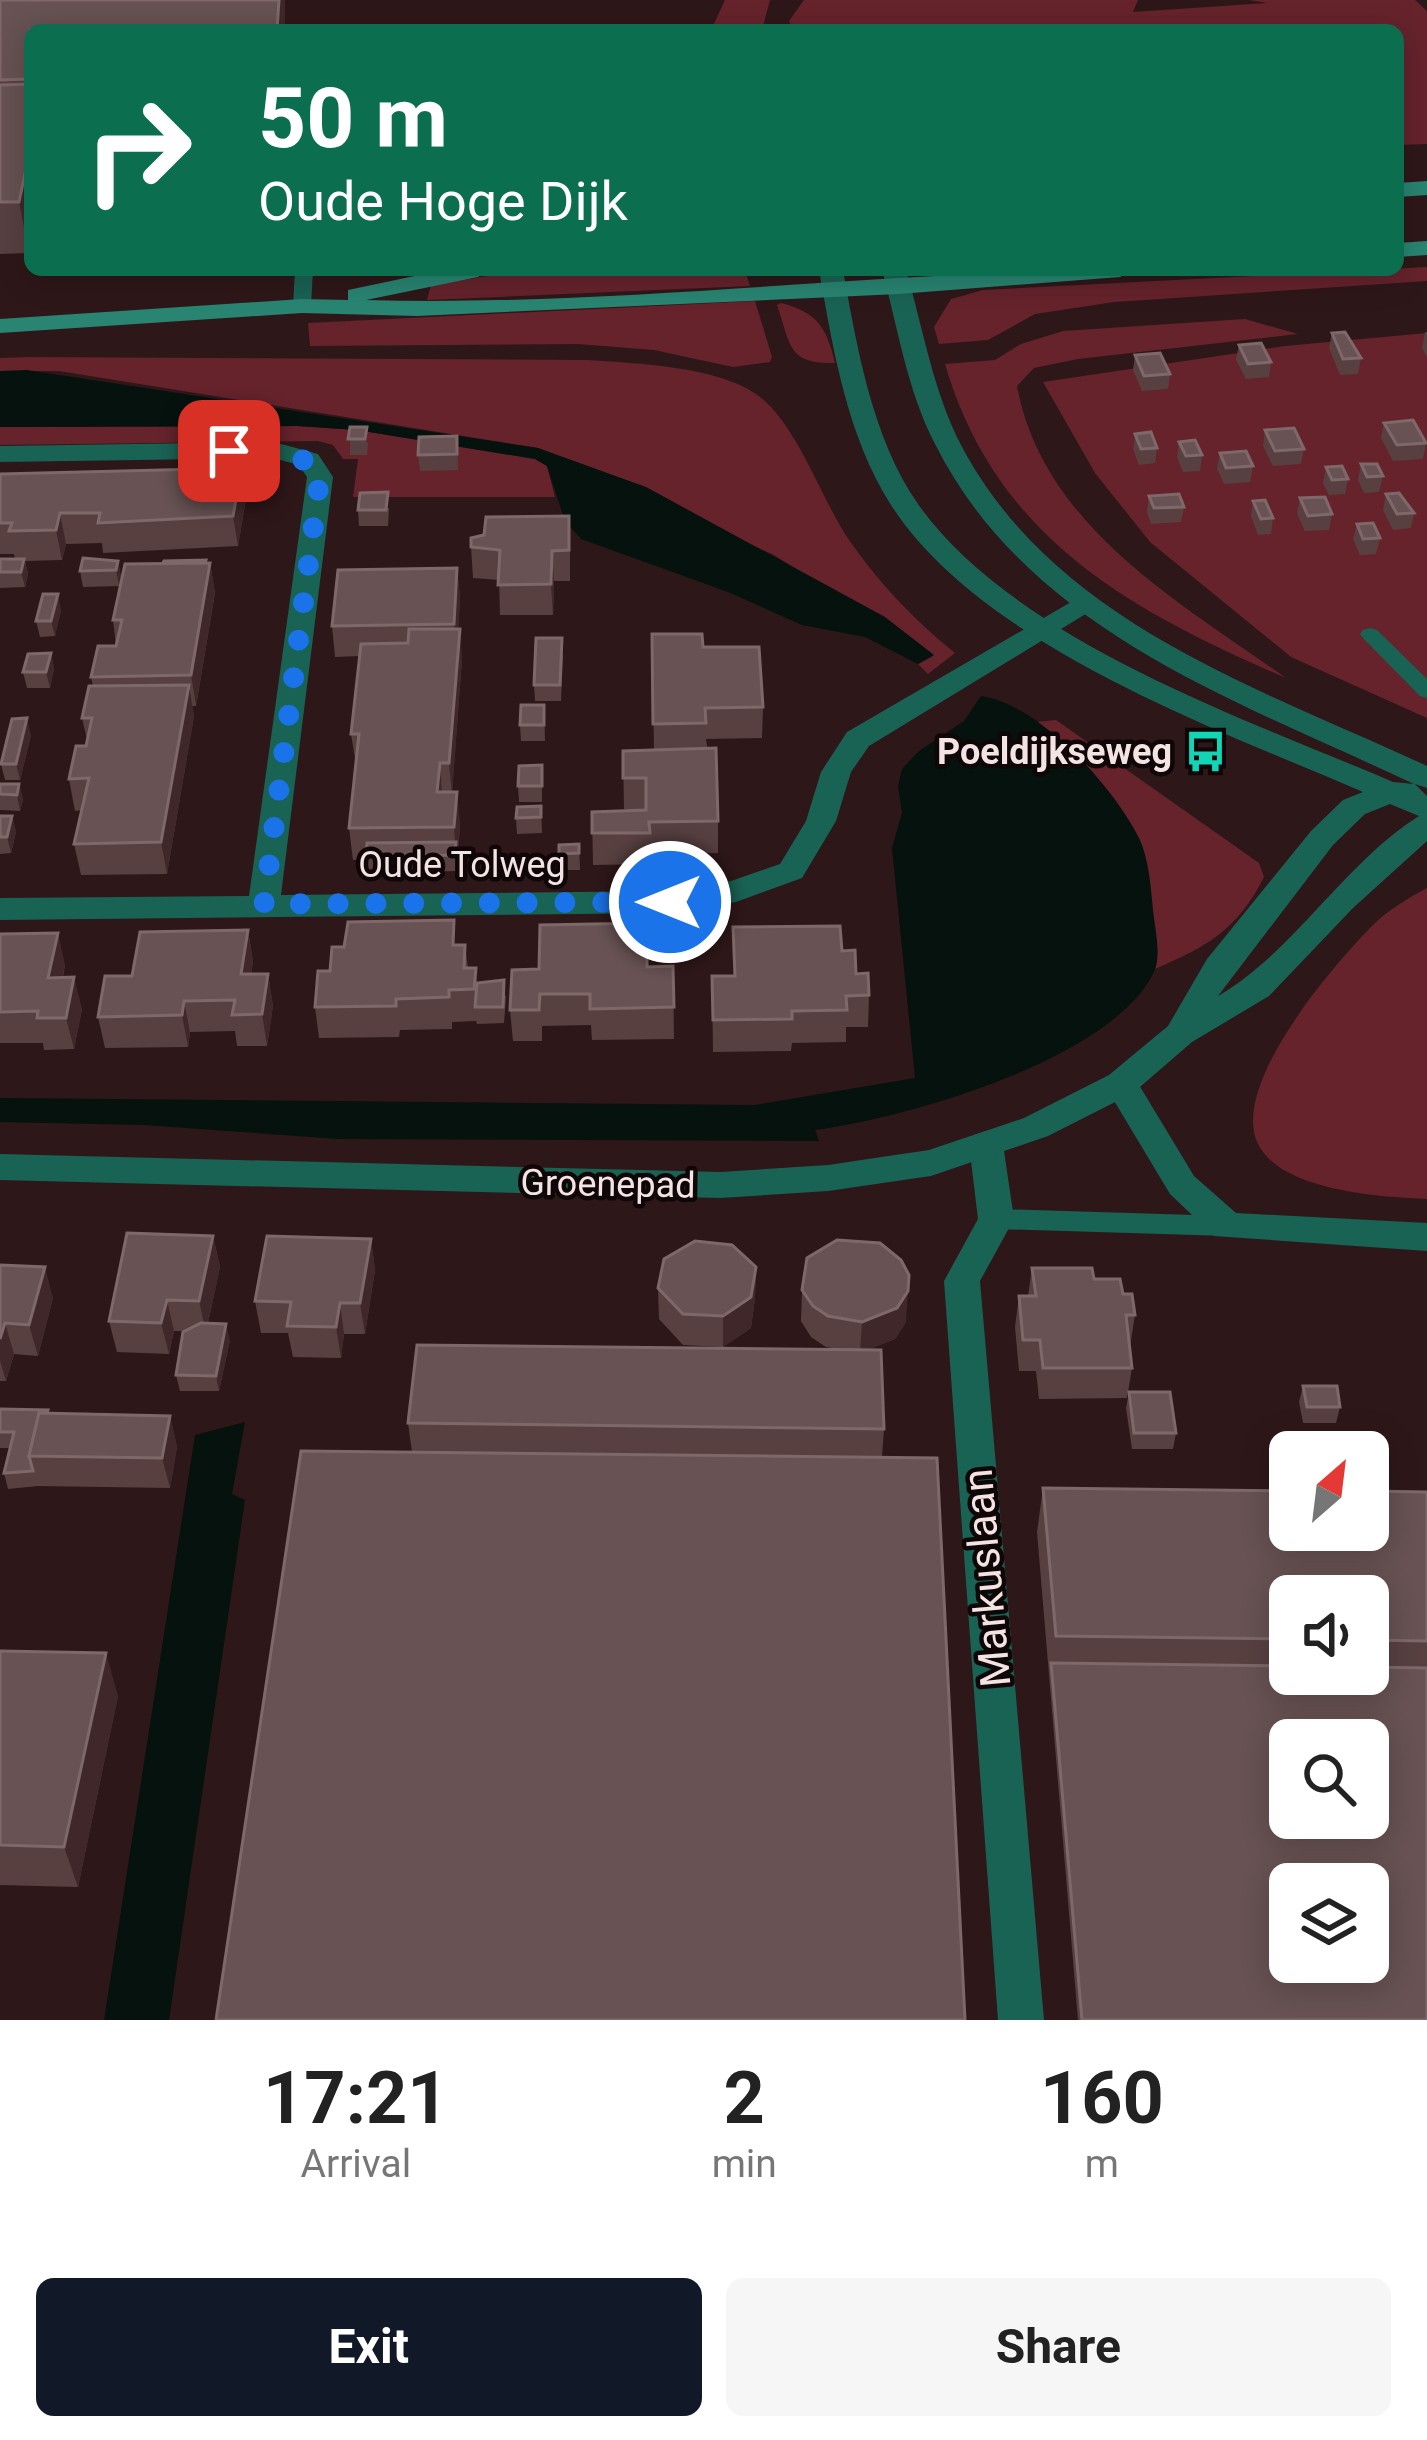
<!DOCTYPE html>
<html lang="en">
<head>
<meta charset="utf-8">
<style>
  :root { --surface:#fff; --page:#f6f6f6; --text:#222; --muted:#767676; --accent:#111827 }
  body { margin:0; font-family:Roboto,sans-serif; background:var(--page); color:var(--text); height:100vh; display:flex; flex-direction:column; font-size:45px; white-space:nowrap }
  * { box-sizing:border-box; margin:0 }
  p { font-size:39px; color:var(--muted) }
  .icon { flex:none; width:66px; height:66px; fill:none; stroke:currentColor; stroke-width:2; stroke-linecap:round; stroke-linejoin:round }
  .map { position:relative; height:2020px; overflow:hidden }
  .side { display:flex; flex-direction:column; background:var(--surface); flex:1 }
  .side>* { flex:none }
  .top-card { position:absolute; left:24px; top:24px; width:1380px; height:252px; border-radius:18px; box-shadow:0 6px 30px #0003; background:#0b6e4f; color:#fff; overflow:hidden }
  .needle { width:78px; rotate:28deg }
  .fabs { position:absolute; left:1269px; top:1431px; display:grid; gap:24px }
  .fabs a { display:grid; place-items:center; width:120px; height:120px; border-radius:18px; background:var(--surface); box-shadow:0 6px 30px #0003; font-size:60px }
  .pin { position:absolute; display:grid; place-items:center; width:102px; height:102px; color:#fff; margin:-51px; border-radius:24px; box-shadow:0 6px 18px #0006 }
  .me { position:absolute; width:132px; margin:-66px; rotate:270deg; stroke-linejoin:round; filter:drop-shadow(0 0 9px #0008) }
  .turn { display:flex; align-items:center; gap:42px; height:252px; padding:0 36px; font-size:54px }
  .turn .icon { width:156px; height:156px; stroke-width:2.5 }
  .turn b { display:block; font-size:84px; line-height:102px }
  .eta { display:flex; justify-content:space-evenly; align-items:center; height:204px; text-align:center }
  .eta b { font-size:72px; font-weight:700; line-height:84px }
  .action { display:flex; gap:24px; margin-top:auto; padding:24px 36px }
  .action a { flex:1; height:138px; border-radius:18px; background:var(--accent); color:#fff; font-size:48px; font-weight:700; line-height:138px; text-align:center }
  .action a+a { background:var(--page); color:var(--text) }
  .map>svg:first-child { display:block }
  .green { fill:#66232c }
  .water { fill:#05120e }
  .lines { fill:none; stroke-linecap:round; stroke-linejoin:round }
  .service { fill:#196354; fill-rule:evenodd }
  .minor { fill:#196354; fill-rule:evenodd }
  .tertiary { fill:#196354; fill-rule:evenodd }
  .secondary { fill:#298572; fill-rule:evenodd }
  .wall { fill:#584041; fill-rule:evenodd }
  .shaded-wall { fill:#40282a }
  .building { fill:#685253; stroke:#7e6869; stroke-width:3; fill-rule:evenodd }
  .route { stroke:#1a73e8; stroke-width:21; stroke-dasharray:0 37.8 }
  .labels { text-anchor:middle; stroke-width:9; stroke-linejoin:round; paint-order:stroke }
  .poi-label { font-size:36px; font-weight:bold; fill:#f3e3e3; stroke:#0f0607; text-anchor:end }
  .street-label { font-size:36px; fill:#f3e3e3; stroke:#0f0607 }
  .near-street-label { font-size:42px; fill:#f3e3e3; stroke:#0f0607 }
</style>
</head>
<body>
<div class="map">
<svg width="1427" height="2020" viewBox="0 0 1427 2020">
  <rect width="100%" height="100%" fill="#2e1719"/>
  <g class="green">
    <polygon points="725,0 770,0 762,30 711,30"/>
    <polygon points="804,0 1138,0 1133,12 1267,3 1249,0 1415,0 1427,11 1427,144 1398,145 1398,30 793,30 789,21"/>
    <polygon points="1427,267 1427,281 1114,302 1035,314 988,340 939,344 934,327 951,299 983,290"/>
    <polygon points="525,270 745,270 750,286 427,300 431,285"/>
    <polygon points="755,301 772,357 770,362 733,367 654,350 578,344 310,346 308,323"/>
    <path d="M781 303C817 312 827 328 835 363 787 364 791 345 777 305Z"/>
    <path d="M1245 319 1298 334 1078 359 1034 368 1017 386C1043 526 1179 602 1286 678 1129 610 996 538 945 364L995 360 1021 344 1063 331Z"/>
    <polygon points="1427,333 1427,718 1291,657 1150,542 1095,473 1043,382 1285,346"/>
    <path d="M28 357 586 360C634 363 715 366 756 394 796 421 821 499 849 540 879 583 914 620 955 653L928 674 918 664 933 656 774 555 538 448 59 371H0V358Z"/>
    <polygon points="297,426 357,430 535,459 547,466 555,497 353,497 358,459 343,459 333,445 318,441 0,445 0,427"/>
    <path d="M1056 720 1259 863 1264 877C1237 930 1208 946 1155 969L1149 881 1079 759 1037 722Z"/>
    <path d="M1427 888V1199C1381 1197 1281 1191 1258 1144 1229 1085 1335 963 1374 924 1388 910 1410 897 1427 888Z"/>
  </g>
  <g class="water">
    <polygon points="27,370 538,448 646,487 885,617 934,655 918,664 865,637 802,625 728,592 581,539 565,521 547,466 535,459 357,430 297,426 0,427 0,371"/>
    <path d="M981 696C1039 704 1113 786 1139 838 1150 861 1151 893 1154 918 1156 934 1161 957 1154 972 1112 1060 905 1118 815 1130L819 1141 338 1139 144 1125 0 1122V1098L755 1105 915 1078 892 848 902 813 898 786 902 769 919 751 964 721Z"/>
    <polygon points="245,1422 232,1494 245,1500 169,2020 104,2020 195,1435"/>
  </g>
  <g class="lines">
    <g class="service">
      <polygon points="295,270 313,270 311,306 302,311 293,306"/>
      <polygon points="1370,628 1377,630 1427,679 1427,698 1420,696 1363,638 1360,634 1363,630"/>
      <polygon points="996,1209 1227,1216 1236,1219 1240,1226 1236,1233 1227,1236 996,1229 987,1226 983,1219 987,1212"/>
    </g>
    <g class="minor">
      <polygon points="274,442 318,454 333,477 281,895 670,891 731,881 780,864 806,821 821,772 847,732 1078,598 1088,596 1102,604 869,746 851,772 836,821 802,878 736,902 670,913 0,920 0,898 249,896 307,477 299,465 273,458 0,462 0,446"/>
      <polygon points="1121,1072 1133,1075 1194,1176 1236,1213 1427,1223 1427,1251 1214,1236 1170,1194 1104,1084 1109,1075"/>
      <polygon points="986,1131 998,1135 1003,1144 1014,1219 980,1281 1044,2020 998,2020 944,1281 978,1219 969,1144 974,1135"/>
    </g>
    <path class="tertiary" d="M819 270H843C857 347 872 438 918 504 1014 640 1244 718 1393 782L1414 784C1236 700 1029 631 935 444 907 390 898 328 882 270H906C923 328 933 391 961 445 1054 622 1257 687 1427 766V788L1415 784 1427 796V841L1353 908 1269 996 1192 1042 1133 1093 1048 1136 931 1176 828 1191 721 1198 0 1180V1154L721 1172 828 1165 929 1150 1024 1118 1109 1075 1168 1026 1207 959 1311 831 1343 800 1363 792C1215 728 981 645 891 505 847 436 833 349 819 270ZM1390 804 1419 816C1343 864 1295 951 1218 996L1333 845 1365 814Z"/>
    <g class="secondary">
      <polygon points="1427,181 1427,195 1398,197 1398,183"/>
      <polygon points="1427,241 1427,255 1398,257 1398,243"/>
      <path d="M443 270H490L478 277 366 300C622 307 877 270 1132 270L1120 277 899 294 417 316 302 313 0 333V319L302 299 348 300V290Z"/>
    </g>
  </g>
  <g class="wall">
    <polygon points="0,0 286,10 30,30 30,246 29,253 0,254"/>
    <polygon points="1425,332 1427,332 1427,357 1422,348"/>
    <polygon points="1332,333 1361,358 1358,374 1340,375 1329,348"/>
    <polygon points="1239,345 1271,362 1269,377 1246,379 1236,360"/>
    <polygon points="1135,355 1170,374 1168,389 1142,391 1133,370"/>
    <polygon points="1384,423 1426,443 1423,459 1393,461 1381,438"/>
    <polygon points="350,427 368,443 367,455 350,455"/>
    <polygon points="1265,430 1304,449 1301,464 1273,466 1263,446"/>
    <polygon points="1135,434 1157,448 1155,463 1139,465 1133,449"/>
    <polygon points="457,436 458,470 420,471 418,455"/>
    <polygon points="1179,442 1202,455 1200,471 1183,472 1177,457"/>
    <polygon points="1220,453 1253,466 1250,482 1224,484 1217,469"/>
    <polygon points="1361,464 1383,476 1379,492 1364,493 1358,480"/>
    <polygon points="1326,467 1348,479 1345,494 1329,495 1323,483"/>
    <polygon points="242,468 246,499 238,546 103,553 102,543 66,544 62,560 25,561 28,574 25,587 0,588 0,559 15,559 14,554 0,554 0,474"/>
    <polygon points="1386,494 1414,513 1411,528 1393,530 1383,510"/>
    <polygon points="1149,496 1184,507 1181,522 1151,524 1147,512"/>
    <polygon points="1300,498 1332,514 1329,530 1305,531 1297,514"/>
    <polygon points="1253,501 1273,518 1271,534 1258,535 1251,516"/>
    <polygon points="389,508 388,526 359,526 358,510"/>
    <polygon points="1357,524 1380,538 1376,554 1360,555 1353,539"/>
    <polygon points="471,547 570,547 570,581 554,581 553,615 500,615 499,580 473,578"/>
    <polygon points="118,561 121,577 119,586 83,587 80,571"/>
    <polygon points="206,563 210,563 215,593 196,706 192,706 194,716 167,874 81,875 74,844 82,810 75,811 69,779 87,740 82,718 93,686 91,677 116,646 113,620"/>
    <polygon points="457,568 460,598 458,629 462,659 452,792 460,823 457,871 368,873 366,859 353,860 349,828 356,765 351,734 360,656 335,657 332,626"/>
    <polygon points="61,610 55,636 40,637 36,621"/>
    <polygon points="652,634 763,707 762,738 706,739 718,821 718,853 650,854 650,864 593,865 592,812 646,810 624,809 623,751 654,750"/>
    <polygon points="51,653 54,669 50,688 27,688 23,672"/>
    <polygon points="563,654 561,701 535,701 534,685"/>
    <polygon points="544,705 545,741 521,741 520,725"/>
    <polygon points="31,735 20,780 5,780 1,764"/>
    <polygon points="542,765 542,802 519,802 518,786"/>
    <polygon points="0,784 19,784 23,800 20,811 0,810"/>
    <polygon points="541,806 542,833 517,834 516,818"/>
    <polygon points="0,816 12,816 16,832 11,853 0,854"/>
    <polygon points="579,844 580,870 559,870 559,845"/>
    <polygon points="733,927 842,951 869,995 868,1027 846,1027 846,1042 792,1043 791,1051 713,1052 712,976 734,976"/>
    <polygon points="248,930 253,962 251,974 268,974 273,1006 267,1046 237,1046 235,1031 190,1032 188,1047 105,1048 98,1017 132,976"/>
    <polygon points="0,934 65,965 63,977 82,1009 74,1049 44,1050 43,1043 0,1043"/>
    <polygon points="457,945 465,945 468,968 476,968 477,983 506,996 504,1023 477,1024 476,1021 452,1022 452,1029 400,1030 399,1037 319,1038 315,1007 330,971"/>
    <polygon points="673,966 674,1039 592,1040 591,1025 542,1026 542,1041 513,1041 510,1010 512,970"/>
    <polygon points="213,1236 220,1267 208,1323 230,1340 219,1391 180,1391 176,1375 184,1331 174,1331 169,1354 117,1352 109,1321"/>
    <polygon points="371,1239 375,1270 365,1334 344,1334 341,1358 293,1357 288,1333 261,1333 255,1301"/>
    <polygon points="0,1265 53,1298 38,1356 14,1354 6,1381 0,1381"/>
    <polygon points="756,1267 755,1298 751,1328 723,1347 683,1345 659,1319 658,1288"/>
    <polygon points="1032,1268 1094,1279 1123,1294 1135,1315 1130,1346 1132,1368 1127,1398 1039,1399 1036,1371 1019,1371 1015,1327 1019,1296 1028,1296"/>
    <polygon points="802,1290 906,1322 895,1339 867,1350 884,1429 882,1457 412,1452 408,1423 844,1350 826,1347 811,1337 801,1321"/>
    <polygon points="1303,1386 1340,1407 1336,1423 1303,1423 1299,1402"/>
    <polygon points="1129,1392 1176,1433 1173,1449 1132,1449 1126,1408"/>
    <polygon points="0,1409 49,1413 170,1416 177,1447 170,1488 38,1486 8,1489 4,1473 10,1448 0,1448"/>
    <path d="M1043 1488 1427 1492V2020H1078L1037 1532ZM1290 1596H1368V1674H1290Z"/>
    <polygon points="0,1651 118,1696 78,1887 0,1885"/>
  </g>
  <g class="shaded-wall">
    <polygon points="279,0 285,0 285,30 277,30"/>
    <polygon points="30,150 30,246 29,253 19,202"/>
    <polygon points="242,468 246,499 238,546 233,516"/>
    <polygon points="60,513 66,544 62,560 56,530"/>
    <polygon points="552,551 554,581 553,615 551,584"/>
    <polygon points="24,559 28,574 25,587 21,572"/>
    <polygon points="118,561 121,577 119,586 116,570"/>
    <polygon points="210,563 215,593 196,706 191,675"/>
    <polygon points="457,568 460,598 457,655 454,624"/>
    <polygon points="58,594 61,610 55,636 51,621"/>
    <polygon points="460,629 462,659 452,794 449,763"/>
    <polygon points="51,653 54,669 50,688 46,672"/>
    <polygon points="189,685 194,716 167,874 161,842"/>
    <polygon points="27,718 31,735 20,780 16,764"/>
    <polygon points="440,763 442,794 437,792"/>
    <polygon points="19,784 23,800 20,811 17,795"/>
    <polygon points="457,792 460,823 457,871 454,827"/>
    <polygon points="12,816 16,832 11,853 7,837"/>
    <polygon points="248,930 253,962 247,1006 241,974"/>
    <polygon points="58,933 65,965 56,1009 48,978"/>
    <polygon points="268,974 273,1006 267,1046 262,1014"/>
    <polygon points="74,977 82,1009 74,1049 66,1018"/>
    <polygon points="184,1001 190,1032 188,1047 182,1015"/>
    <polygon points="213,1236 220,1267 206,1333 199,1301"/>
    <polygon points="371,1239 375,1270 365,1334 360,1303"/>
    <polygon points="45,1267 53,1298 38,1356 29,1325"/>
    <polygon points="756,1267 755,1298 751,1328 723,1347 723,1316"/>
    <polygon points="908,1291 906,1322 895,1339 860,1353 862,1322"/>
    <polygon points="167,1300 174,1331 169,1354 161,1323"/>
    <polygon points="340,1303 344,1334 341,1358 336,1327"/>
    <polygon points="5,1323 14,1354 6,1381 0,1361 0,1339"/>
    <polygon points="226,1324 230,1340 219,1391 216,1376"/>
    <polygon points="170,1416 177,1447 170,1488 162,1458"/>
    <polygon points="106,1653 118,1696 78,1887 64,1847"/>
  </g>
  <g class="building">
    <polygon points="0,0 279,0 277,30 30,30 30,79 0,80"/>
    <polygon points="30,84 30,150 19,202 0,202 0,85"/>
    <polygon points="1345,332 1361,358 1343,359 1332,333"/>
    <polygon points="1261,343 1271,362 1248,364 1239,345"/>
    <polygon points="1160,353 1170,374 1144,376 1135,355"/>
    <polygon points="1413,420 1426,443 1397,445 1384,423"/>
    <polygon points="350,427 367,427 365,439 348,439"/>
    <polygon points="1294,428 1304,449 1275,451 1265,430"/>
    <polygon points="1151,432 1157,448 1141,449 1135,434"/>
    <polygon points="457,436 457,454 418,455 419,437"/>
    <polygon points="1195,440 1202,455 1186,456 1179,442"/>
    <polygon points="1246,451 1253,466 1226,468 1220,453"/>
    <polygon points="1361,464 1377,464 1383,476 1367,477"/>
    <polygon points="1342,466 1348,479 1332,480 1326,467"/>
    <polygon points="242,468 233,516 98,523 100,513 60,513 56,530 9,531 12,523 0,523 0,474"/>
    <polygon points="388,492 386,510 358,510 360,493"/>
    <polygon points="1399,493 1414,513 1397,514 1386,494"/>
    <polygon points="1179,494 1184,507 1154,508 1149,496"/>
    <polygon points="1325,497 1332,514 1308,516 1300,498"/>
    <polygon points="1265,500 1273,518 1261,519 1253,501"/>
    <polygon points="569,516 569,550 552,551 551,584 498,585 500,550 471,547 471,538 484,535 486,517"/>
    <polygon points="1373,523 1380,538 1363,539 1357,524"/>
    <polygon points="83,558 118,561 116,570 80,571"/>
    <polygon points="0,559 24,559 21,572 0,572"/>
    <polygon points="206,560 205,563 163,563 164,561"/>
    <polygon points="210,563 191,675 91,677 98,646 116,646 122,620 113,620 125,564"/>
    <polygon points="457,568 454,624 332,626 338,570"/>
    <polygon points="43,594 58,594 51,621 36,621"/>
    <polygon points="409,629 460,629 449,763 440,763 437,792 457,792 454,827 349,828 359,734 351,734 361,644 408,643"/>
    <polygon points="652,634 702,634 703,647 759,647 763,707 705,708 706,723 653,724"/>
    <polygon points="536,638 562,638 560,685 534,685"/>
    <polygon points="51,653 46,672 23,672 28,654"/>
    <polygon points="189,685 161,842 74,844 89,778 69,779 76,746 86,746 92,718 82,718 89,686"/>
    <polygon points="521,705 544,705 544,725 520,725"/>
    <polygon points="27,718 16,764 1,764 12,719"/>
    <polygon points="716,748 718,821 649,822 650,833 592,833 592,812 646,810 646,778 623,778 623,751"/>
    <polygon points="542,765 542,786 518,786 519,766"/>
    <polygon points="0,784 19,784 17,795 0,794"/>
    <polygon points="541,806 541,817 516,818 517,807"/>
    <polygon points="0,816 12,816 7,837 0,837"/>
    <polygon points="456,842 455,855 366,857 367,843"/>
    <polygon points="579,844 579,853 559,854 559,845"/>
    <polygon points="454,920 453,945 465,945 464,968 476,968 474,989 449,990 449,997 396,999 396,1006 315,1007 318,971 330,971 332,947 344,947 348,922"/>
    <polygon points="647,923 647,967 673,966 674,1007 590,1009 590,994 540,994 539,1010 510,1010 512,970 539,969 540,925"/>
    <polygon points="840,926 842,951 855,950 856,974 868,973 869,995 846,996 847,1010 792,1011 792,1019 713,1020 712,976 735,976 733,927"/>
    <polygon points="248,930 241,974 268,974 262,1014 232,1015 235,1000 184,1001 182,1015 98,1017 105,976 132,976 140,932"/>
    <polygon points="58,933 48,978 74,977 66,1018 37,1018 38,1011 0,1012 0,934"/>
    <polygon points="504,980 503,1007 475,1007 477,983"/>
    <polygon points="127,1233 213,1236 199,1301 167,1300 161,1323 109,1321"/>
    <polygon points="267,1236 371,1239 360,1303 340,1303 336,1327 287,1326 291,1302 255,1301"/>
    <polygon points="837,1240 880,1243 901,1260 909,1275 908,1291 897,1308 862,1322 828,1316 813,1306 802,1290 807,1258"/>
    <polygon points="695,1241 732,1245 756,1267 751,1297 723,1316 683,1314 658,1288 664,1259"/>
    <polygon points="0,1265 45,1267 29,1325 5,1323 0,1339"/>
    <polygon points="1032,1268 1092,1268 1094,1279 1120,1279 1123,1294 1132,1294 1135,1315 1126,1315 1132,1368 1043,1368 1040,1340 1023,1340 1019,1296 1036,1296"/>
    <polygon points="201,1323 226,1324 216,1376 176,1375 183,1332"/>
    <polygon points="417,1345 881,1350 884,1429 408,1423"/>
    <polygon points="1303,1386 1337,1386 1340,1407 1307,1407"/>
    <polygon points="1129,1392 1170,1392 1176,1433 1134,1433"/>
    <polygon points="0,1409 48,1410 47,1413 39,1413 29,1456 33,1471 4,1473 14,1432 0,1432"/>
    <polygon points="39,1413 170,1416 162,1458 29,1456"/>
    <polygon points="1312,1438 1354,1438 1357,1452 1315,1452"/>
    <polygon points="301,1451 937,1458 965,2020 216,2020"/>
    <polygon points="1043,1488 1290,1491 1290,1530 1368,1530 1368,1491 1427,1492 1427,1641 1368,1640 1368,1596 1290,1596 1290,1639 1056,1636"/>
    <polygon points="0,1651 106,1653 64,1847 0,1845"/>
    <path d="M1051 1663 1290 1666V1674H1368V1667L1427 1668V2020H1082ZM1290 1740H1368V1818H1290ZM1290 1884H1368V1962H1290Z"/>
  </g>
  <g class="lines">
    <path class="route" d="M229 451C263 450 299 446 320 476L264 904 670 902"/>
  </g>
  <defs>
    <symbol id="bus-bare" viewBox="-9 -9 18 18"><path d="M-5-6H5V4H4V6H2V4H-2V6H-4V4H-5ZM-3.5-4V0h7V-4ZM-3.5 1.2v1.5H-2V1.2ZM2 1.2v1.5H3.5V1.2Z" fill="#11d5b4" stroke="#0f0607" stroke-width="2.5" paint-order="stroke"/></symbol>
  </defs>
  <g fill-rule="evenodd">
    <use href="#bus-bare" x="1176" y="722" width="59" height="59"/>
  </g>
  <g class="labels">
    <g class="poi-label">
      <text x="1172" y="764">Poeldijkseweg</text>
    </g>
    <g class="street-label">
      <text x="462" y="877">Oude Tolweg</text>
      <text transform="translate(608 1183) rotate(1)" y="13">Groenepad</text>
    </g>
    <g class="near-street-label">
      <text transform="translate(986 1578) rotate(-95)" y="15">Markuslaan</text>
    </g>
  </g>
</svg>
<div class="fabs">
<a><svg class="needle" viewBox="-14 -14 28 28"><path d="M0-13l5 13h-10z" fill="#e53935"/><path d="M0 13l5-13h-10z" fill="#767676"/></svg></a>
<a><svg class="icon" aria-label="sound" viewBox="0 0 24 24"><path d="M4 9h4l5-4v14l-5-4H4zM17 9q2 3 0 6"/></svg></a>
<a><svg class="icon" aria-label="search" viewBox="0 0 24 24"><circle cx="10" cy="10" r="6"/><path d="M15 15l6 6"/></svg></a>
<a><svg class="icon" aria-label="layers" viewBox="0 0 24 24"><path d="M12 4l9 5-9 5-9-5zM3 14l9 5 9-5"/></svg></a>
</div>
<div class="pin" style="left:229px;top:451px;background:#d93025"><svg class="icon" aria-label="arrive" viewBox="0 0 24 24"><path d="M6 21V4h12l-3 4 3 4H6"/></svg></div>
<svg class="me" style="left:670px;top:902px" viewBox="-20 -20 40 40"><circle r="17" fill="#1a73e8" stroke="#fff" stroke-width="3"/><path d="M0-11L8 9 0 5-8 9z" fill="#fff"/></svg>
<div class="top-card">
<div class="turn"><svg class="icon" aria-label="right" viewBox="0 0 24 24"><path d="M7 20v-9h11M14 6l5 5-5 5"/></svg><div><b>50 m</b>Oude Hoge Dijk</div></div>
</div>
</div>
<section class="side">
<div class="eta">
<div><b>17:21</b><p>Arrival</p></div>
<div><b>2</b><p>min</p></div>
<div><b>160</b><p>m</p></div>
</div>
<div class="action"><a>Exit</a><a>Share</a></div>
</section>
</body>
</html>
